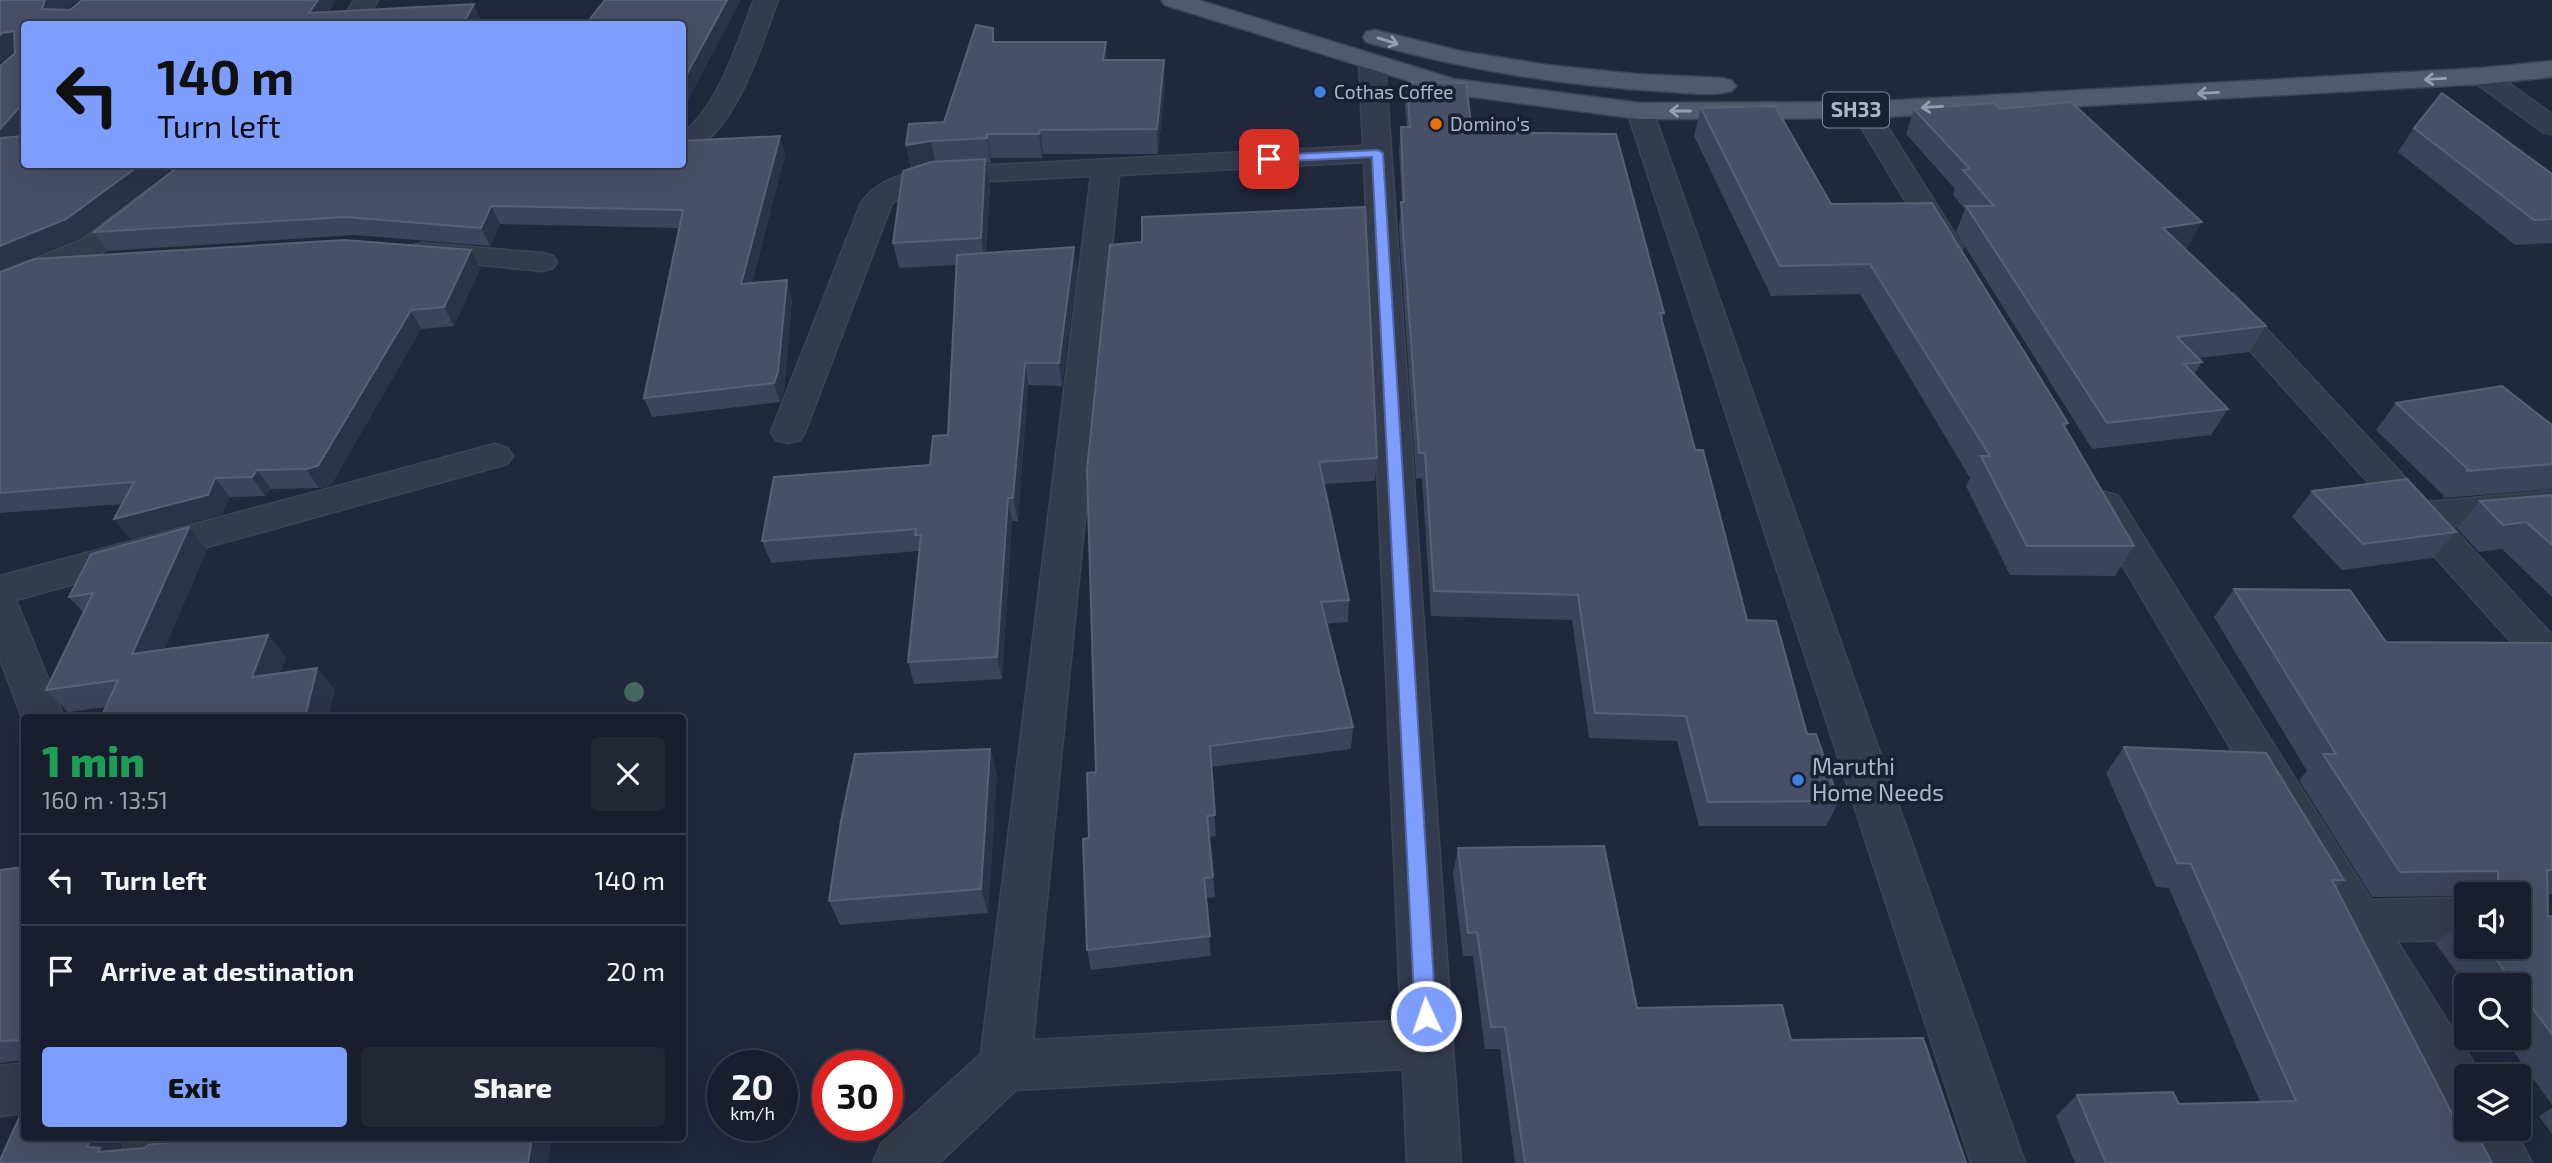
<!DOCTYPE html>
<html lang="en">
<head>
<meta charset="utf-8">
<style>
  :root { --surface:#181e2d; --page:#212735; --text:#f1f3f6; --muted:#9fa2aa; --line:#363c49; --accent:#7d9dff }
  body { margin:0; font-family:"Exo 2",sans-serif; background:var(--page); color:var(--text); height:100vh; display:flex; flex-direction:column; font-size:26px; white-space:nowrap }
  * { box-sizing:border-box; margin:0 }
  p { font-size:23px; color:var(--muted) }
  .icon { flex:none; width:38px; height:38px; fill:none; stroke:currentColor; stroke-width:2; stroke-linecap:round; stroke-linejoin:round }
  .map { position:relative; flex:1; overflow:hidden }
  .panel { position:absolute; left:21px; top:714px; width:665px; height:427px; display:flex; flex-direction:column; background:var(--surface); border-radius:7px; box-shadow:0 7px 28px #0002,0 0 0 2px var(--line) }
  .panel>* { flex:none }
  .guide { position:absolute; left:21px; top:21px; width:665px; height:147px; border-radius:7px; box-shadow:0 7px 28px #0002,0 0 0 2px var(--line); background:#7d9dff; color:#111; overflow:hidden }
  .controls { position:absolute; left:2454px; top:882px; display:grid; gap:14px }
  .controls a { display:grid; place-items:center; width:77px; height:77px; border-radius:7px; background:var(--surface); box-shadow:0 7px 28px #0002,0 0 0 2px var(--line); font-size:35px }
  .speed { position:absolute; left:707px; top:1050px; display:flex; gap:14px; font-size:35px; font-weight:700; text-align:center }
  .speed>* { display:grid; place-content:center; width:91px; height:91px; border-radius:50%; background:var(--surface); box-shadow:0 7px 28px #0002,0 0 0 2px var(--line); line-height:1 }
  .speed small { font-size:18px; font-weight:400 }
  .speed .limit { border:10px solid #d22; background:#fff; color:#111 }
  .pin { position:absolute; display:grid; place-items:center; width:60px; height:60px; color:#fff; margin:-30px; border-radius:14px; box-shadow:0 4px 10px #0006 }
  .me { position:absolute; width:77px; margin:-38px; rotate:357deg; stroke-linejoin:round; filter:drop-shadow(0 0 5px #0008) }
  .turn { display:flex; align-items:center; gap:24px; height:147px; padding:0 21px; font-size:32px }
  .turn .icon { width:91px; height:91px; stroke-width:2.5 }
  .turn b { display:block; font-size:49px; line-height:60px }
  .round { display:grid; place-items:center; flex:none; width:74px; height:74px; border-radius:7px; background:var(--page) }
  .headline { display:flex; align-items:center; justify-content:space-between; height:119px; padding:0 21px }
  h1 { font-size:42px; font-weight:800; line-height:52px; color:#1e9e55 }
  .cta { display:flex; gap:14px; margin-top:auto; padding:14px 21px }
  .cta a { flex:1; height:80px; border-radius:7px; background:var(--accent); color:#111; font-size:28px; font-weight:800; line-height:80px; text-align:center }
  .cta a+a { background:var(--page); color:var(--text) }
  ul { padding:0; list-style:none }
  li { display:flex; align-items:center; gap:21px; height:91px; padding:0 21px; border-top:2px solid var(--line) }
  li div { flex:1 }
  li b { display:block; font-size:26px }
  li em { font-style:normal }
  .map>svg:first-child { display:block }
  .lines { fill:none; stroke-linecap:round; stroke-linejoin:round }
  .minor-casing { stroke:#3d4455; stroke-width:3 }
  .major-casing { stroke:#3d4455; stroke-width:3 }
  .minor { fill:#343b4c; fill-rule:evenodd }
  .major { fill:#52596c; fill-rule:evenodd }
  .tree { fill:#45675d }
  .wall { fill:#3b445a }
  .shaded-wall { fill:#2b3349 }
  .building { fill:#475066; stroke:#586075; stroke-width:2 }
  .oneway { stroke:#989eb1 }
  .route { fill:#7d9dff; stroke:#5166a6; stroke-width:2 }
  .shop-dot { fill:#3f7fe0; stroke:#192031; stroke-width:2.5 }
  .food-dot { fill:#e8710a; stroke:#192031; stroke-width:2.5 }
  .labels { text-anchor:middle; stroke-width:7; stroke-linejoin:round; paint-order:stroke }
  .far-poi-label { font-size:19px; fill:#afb5c8; stroke:#192031; text-anchor:start }
  .shield { fill:#192031; stroke:#82889b; stroke-width:2 }
  .shield-label { font-size:21px; font-weight:bold; fill:#afb5c8 }
  .poi-label { font-size:23px; fill:#afb5c8; stroke:#192031; text-anchor:start }
</style>
</head>
<body>
<div class="map">
<svg width="2552" height="1163" viewBox="0 0 2552 1163">
  <rect width="100%" height="100%" fill="#20283c"/>
  <g class="lines">
    <defs>
      <g id="minor">
        <polygon points="354,0 378,0 364,24 340,24"/>
        <path d="M754 0H778C761 45 734 141 682 154V133C719 108 738 40 754 0Z"/>
        <path d="M1372 54 1381 57 1385 62 1461 1163H1407L1403 1069 1016 1090 939 1163H873L881 1144 981 1054 1091 176 936 184 913 190 892 203 805 432 800 440 788 443 776 440 771 432 861 203C878 178 908 172 936 168L1363 146 1359 62 1363 57ZM1364 162 1401 1021 1033 1040 1119 175Z"/>
        <polygon points="2482,68 2491,71 2552,114 2552,134 2543,132 2473,81 2469,76 2473,71"/>
        <polygon points="1864,102 1873,104 1877,110 1963,247 1959,253 1948,256 1937,253 1933,247 1851,110 1855,104"/>
        <polygon points="1640,103 1649,105 1653,111 2025,1163 1971,1163 1627,111 1631,105"/>
        <polygon points="182,164 214,164 103,252 0,293 0,273 81,240"/>
        <polygon points="422,243 542,253 553,256 557,262 553,268 542,271 411,258 407,252 411,246"/>
        <polygon points="2223,292 2234,294 2428,502 2552,491 2552,517 2451,526 2552,635 2552,677 2538,672 2212,308 2207,301 2212,294"/>
        <polygon points="495,444 507,448 513,456 507,464 16,600 64,718 24,718 24,723 0,659 0,576"/>
        <polygon points="2105,492 2118,496 2371,900 2466,898 2466,940 2397,941 2482,1076 2466,1076 2466,1129 2514,1129 2532,1163 2475,1163 2458,1129 2461,1121 2448,1116 2087,505 2092,496"/>
        <polygon points="24,1063 24,1113 0,1116 0,1066"/>
        <polygon points="127,1138 179,1138 171,1163 117,1163"/>
      </g>
      <g id="major">
        <polygon points="1161,0 1198,0 1454,79 1640,103 1864,102 2482,68 2552,61 2552,77 2482,84 1864,118 1640,119 1451,94 1165,5"/>
        <path d="M1375 30 1460 51 1547 65 1635 74 1723 78 1732 81 1736 86 1732 91C1709 97 1681 92 1657 91 1558 85 1462 69 1366 42L1363 37 1366 32Z"/>
      </g>
    </defs>
    <use href="#minor" class="minor-casing"/>
    <use href="#major" class="major-casing"/>
    <use href="#minor" class="minor"/>
    <use href="#major" class="major"/>
  </g>
  <circle class="tree" cx="634" cy="692" r="10"/>
  <g class="wall">
    <polygon points="995,42 1107,60 1165,84 1158,154 1043,154 1042,158 991,158 991,163 986,163 990,184 986,253 1077,269 1062,386 1028,385 1018,521 1012,521 1002,679 914,684 908,662 919,551 771,563 762,541 930,465 948,435 957,265 899,268 893,243 911,168 906,145 944,122"/>
    <polygon points="1407,82 1472,132 1664,313 1662,321 1695,450 1747,620 1807,734 1839,801 1826,826 1699,826 1677,741 1589,738 1572,620 1431,616 1422,478 1416,479 1399,227 1402,202 1399,151 1401,127 1407,127 1405,106"/>
    <polygon points="1701,108 1831,204 2068,423 2065,428 2134,546 2115,576 2010,575 1966,486 1970,478 1860,294 1771,296 1694,136"/>
    <polygon points="1914,109 2000,109 2188,247 2184,248 2266,326 2249,352 2199,358 2202,362 2194,375 2228,409 2211,435 2092,449 1956,232 1965,209 1953,195 1955,189 1906,134"/>
    <polygon points="2414,128 2552,174 2552,243 2515,245 2398,152"/>
    <polygon points="785,155 752,283 792,299 784,392 780,402 652,417 644,398 679,228 500,224 490,246 355,235 107,251 94,232"/>
    <polygon points="1142,242 1377,458 1375,481 1324,484 1349,600 1348,622 1326,624 1353,727 1351,749 1211,767 1216,836 1209,837 1215,897 1206,898 1211,956 1091,970 1087,950 1089,838"/>
    <polygon points="480,269 454,326 421,329 331,485 319,488 271,489 265,496 230,497 222,514 130,539 114,519 123,504 0,513 0,272"/>
    <polygon points="2396,403 2552,425 2552,489 2443,498 2444,496 2376,430"/>
    <polygon points="2312,491 2456,532 2433,558 2342,570 2292,517"/>
    <polygon points="2552,495 2552,597 2502,549 2479,552 2457,528 2480,501"/>
    <polygon points="207,550 164,649 268,635 286,658 280,673 335,690 106,707 68,712 46,690 84,613 69,597"/>
    <polygon points="2234,589 2386,642 2552,643 2552,894 2548,894 2548,916 2552,916 2552,1105 2504,1038 2518,1038 2518,985 2466,985 2435,943 2466,919 2466,947 2518,947 2518,894 2466,894 2466,896 2372,897 2299,780 2307,771 2214,617"/>
    <polygon points="2124,747 2344,880 2336,888 2463,1135 2492,1163 2075,1163 2056,1116 2077,1095 2179,1104 2260,1102 2169,888 2156,887 2106,773"/>
    <polygon points="990,749 997,774 988,913 840,925 829,901"/>
    <polygon points="1458,848 1637,1008 1791,1040 1966,1163 1515,1163 1500,1049 1485,1049 1473,956 1463,956 1453,873"/>
    <polygon points="24,867 24,1060 0,1063 0,870"/>
    <polygon points="2552,1108 2552,1134 2539,1116"/>
  </g>
  <g class="shaded-wall">
    <polygon points="45,0 79,0 56,17 42,9"/>
    <polygon points="318,0 336,0 322,24 309,13"/>
    <polygon points="727,0 741,0 682,112 682,83"/>
    <polygon points="474,4 481,21 479,24 463,24"/>
    <polygon points="14,31 14,51 0,63 0,35 2,33"/>
    <polygon points="1106,42 1108,66 1103,60"/>
    <polygon points="1164,60 1165,84 1158,154 1157,129"/>
    <polygon points="24,102 24,134 5,157 0,150 0,129"/>
    <polygon points="1040,130 1043,154 1042,158 1039,134"/>
    <polygon points="987,134 991,158 991,163 987,138"/>
    <polygon points="780,136 785,155 747,303 741,284"/>
    <polygon points="931,141 936,165 911,170 906,145"/>
    <polygon points="985,159 990,184 985,263 981,238"/>
    <polygon points="141,164 178,164 80,238 0,271 0,246"/>
    <polygon points="491,206 500,224 490,246 481,228"/>
    <polygon points="2202,222 2188,247 2150,254 2163,228"/>
    <polygon points="1074,247 1077,269 1062,386 1059,363"/>
    <polygon points="471,250 480,269 454,326 444,307"/>
    <polygon points="787,280 792,299 784,392 780,402 774,383"/>
    <polygon points="411,310 421,329 331,485 319,488 306,469"/>
    <polygon points="1025,363 1028,385 1018,521 1013,498"/>
    <polygon points="257,470 271,489 265,496 252,477"/>
    <polygon points="215,478 230,497 222,514 130,539 114,519"/>
    <polygon points="1008,498 1012,521 1002,679 997,657"/>
    <polygon points="189,527 207,550 153,676 132,654"/>
    <polygon points="268,635 286,658 270,699 252,677"/>
    <polygon points="317,668 335,690 328,718 305,718"/>
    <polygon points="990,749 997,774 988,913 981,889"/>
    <polygon points="91,1138 125,1138 117,1159 87,1147"/>
    <polygon points="532,1138 552,1138 548,1163 528,1163"/>
  </g>
  <g class="building">
    <polygon points="0,0 45,0 42,9 70,10 82,0 318,0 309,13 474,4 463,24 24,24 24,102 0,129 0,66 15,53 14,31 2,33 0,35"/>
    <polygon points="605,0 727,0 682,83 682,24 586,24"/>
    <polygon points="976,25 993,28 993,42 1106,42 1103,60 1164,60 1157,129 1040,130 1039,134 987,134 987,138 931,141 906,145 909,124 944,122"/>
    <polygon points="1407,82 1466,83 1472,132 1616,134 1664,313 1660,313 1695,450 1703,450 1747,620 1776,621 1807,734 1816,734 1839,801 1708,802 1686,716 1595,713 1578,595 1434,591 1425,453 1419,453 1401,202 1404,202 1401,127 1410,127"/>
    <polygon points="2442,93 2552,174 2552,219 2534,220 2414,128"/>
    <polygon points="2071,102 2202,222 2163,228 2266,326 2177,337 2202,362 2184,364 2228,409 2107,423 1966,206 1994,206 1963,170 1970,169 1914,109 1994,103 2000,109"/>
    <polygon points="1775,106 1831,204 1932,203 2068,423 2063,424 2134,546 2027,546 1981,456 1990,456 1870,264 1780,266 1701,108"/>
    <polygon points="24,136 24,164 141,164 66,219 0,246 0,138"/>
    <polygon points="780,136 741,284 787,280 778,372 774,383 644,398 683,210 491,206 481,228 345,217 94,232 182,164 682,164 682,141"/>
    <polygon points="985,159 981,238 893,243 903,171 931,162"/>
    <polygon points="1365,207 1377,458 1319,462 1349,600 1321,602 1353,727 1210,746 1215,815 1207,816 1213,877 1204,878 1210,936 1087,950 1083,839 1089,838 1087,773 1096,772 1087,470 1110,245 1142,242 1142,217"/>
    <polygon points="344,240 471,250 444,307 411,310 318,466 306,469 257,470 252,477 215,478 208,495 114,519 134,482 0,493 0,272 34,259"/>
    <polygon points="1074,247 1059,363 1025,363 1013,498 1008,498 997,657 908,662 921,535 915,535 916,529 762,541 774,477 930,465 933,436 948,435 957,255"/>
    <polygon points="2502,386 2552,425 2552,464 2466,471 2469,470 2396,403"/>
    <polygon points="2407,479 2456,532 2363,544 2312,491"/>
    <polygon points="2552,495 2552,545 2526,522 2503,525 2480,501"/>
    <polygon points="189,527 132,654 268,635 252,677 317,668 305,717 101,718 118,680 46,690 93,593 69,597 91,554"/>
    <polygon points="2234,589 2350,590 2386,642 2552,643 2552,870 2547,870 2548,916 2552,916 2552,1034 2518,989 2518,985 2515,985 2487,947 2518,947 2518,894 2498,894 2498,871 2400,872 2323,754 2336,754"/>
    <polygon points="2124,747 2266,753 2344,880 2332,880 2463,1135 2478,1136 2492,1163 2106,1163 2077,1095 2173,1092 2179,1104 2296,1101 2191,864 2177,863"/>
    <polygon points="990,749 981,889 829,901 841,821 855,754"/>
    <polygon points="1604,846 1637,1008 1782,1005 1791,1040 1923,1038 1966,1163 1525,1163 1505,1027 1491,1027 1477,932 1468,933 1458,848"/>
    <polygon points="24,867 24,1040 0,1041 0,870"/>
    <polygon points="24,1107 24,1138 91,1138 87,1147 100,1148 98,1152 145,1148 148,1145 197,1138 532,1138 528,1163 0,1163 0,1160"/>
  </g>
  <defs><path id="oneway-shaft" d="M-6 0H5M1.5-3L5.5 0L1.5 3" fill="none" stroke-width="1.6" stroke-linecap="round" stroke-linejoin="round" transform="scale(1.75)"/></defs>
  <g class="oneway">
    <use href="#oneway-shaft" transform="translate(1388 41) rotate(17)"/>
    <use href="#oneway-shaft" transform="translate(2435 79) rotate(177)"/>
    <use href="#oneway-shaft" transform="translate(2208 93) rotate(177)"/>
    <use href="#oneway-shaft" transform="translate(1932 107) rotate(177)"/>
    <use href="#oneway-shaft" transform="translate(1680 111) rotate(180)"/>
  </g>
  <polygon class="route" points="1378,150 1383,153 1436,1016 1433,1023 1426,1026 1418,1023 1415,1016 1372,157 1269,162 1263,159 1269,155"/>
  <g class="shop-dot">
    <circle cx="1320" cy="92" r="7"/>
    <circle cx="1798" cy="780" r="7"/>
  </g>
  <circle class="food-dot" cx="1436" cy="124" r="7"/>
  <g class="labels">
    <g class="far-poi-label">
      <text x="1334" y="99">Cothas Coffee</text>
      <text x="1450" y="131">Domino's</text>
    </g>
    <rect class="shield" x="1823" y="92.5" width="66" height="35" rx="5"/>
    <g class="shield-label">
      <text x="1856" y="117">SH33</text>
    </g>
    <g class="poi-label">
      <text x="1812" y="775">Maruthi<tspan x="1812" dy="26">Home Needs</tspan></text>
    </g>
  </g>
</svg>
<div class="controls">
<a><svg class="icon" aria-label="sound" viewBox="0 0 24 24"><path d="M4 9h4l5-4v14l-5-4H4zM17 9q2 3 0 6"/></svg></a>
<a><svg class="icon" aria-label="search" viewBox="0 0 24 24"><circle cx="10" cy="10" r="6"/><path d="M15 15l6 6"/></svg></a>
<a><svg class="icon" aria-label="layers" viewBox="0 0 24 24"><path d="M12 4l9 5-9 5-9-5zM3 14l9 5 9-5"/></svg></a>
</div>
<div class="speed"><div>20<small>km/h</small></div><div class="limit">30</div></div>
<div class="pin" style="left:1269px;top:159px;background:#d93025"><svg class="icon" aria-label="arrive" viewBox="0 0 24 24"><path d="M6 21V4h12l-3 4 3 4H6"/></svg></div>
<svg class="me" style="left:1426px;top:1016px" viewBox="-20 -20 40 40"><circle r="17" fill="#7d9dff" stroke="#fff" stroke-width="3"/><path d="M0-11L8 9 0 5-8 9z" fill="#fff"/></svg>
<div class="guide">
<div class="turn"><svg class="icon" aria-label="left" viewBox="0 0 24 24"><path d="M17 20v-9H6M10 6l-5 5 5 5"/></svg><div><b>140 m</b>Turn left</div></div>
</div>
<section class="panel">
<div class="headline"><div><h1>1 min</h1><p>160 m · 13:51</p></div><a class="round"><svg class="icon" aria-label="close" viewBox="0 0 24 24"><path d="M6 6l12 12M18 6L6 18"/></svg></a></div>
<ul>
<li><svg class="icon" aria-label="left" viewBox="0 0 24 24"><path d="M17 20v-9H6M10 6l-5 5 5 5"/></svg><div><b>Turn left</b></div><em>140 m</em></li>
<li><svg class="icon" aria-label="arrive" viewBox="0 0 24 24"><path d="M6 21V4h12l-3 4 3 4H6"/></svg><div><b>Arrive at destination</b></div><em>20 m</em></li>
</ul>
<div class="cta"><a>Exit</a><a>Share</a></div>
</section>
</div>
</body>
</html>
